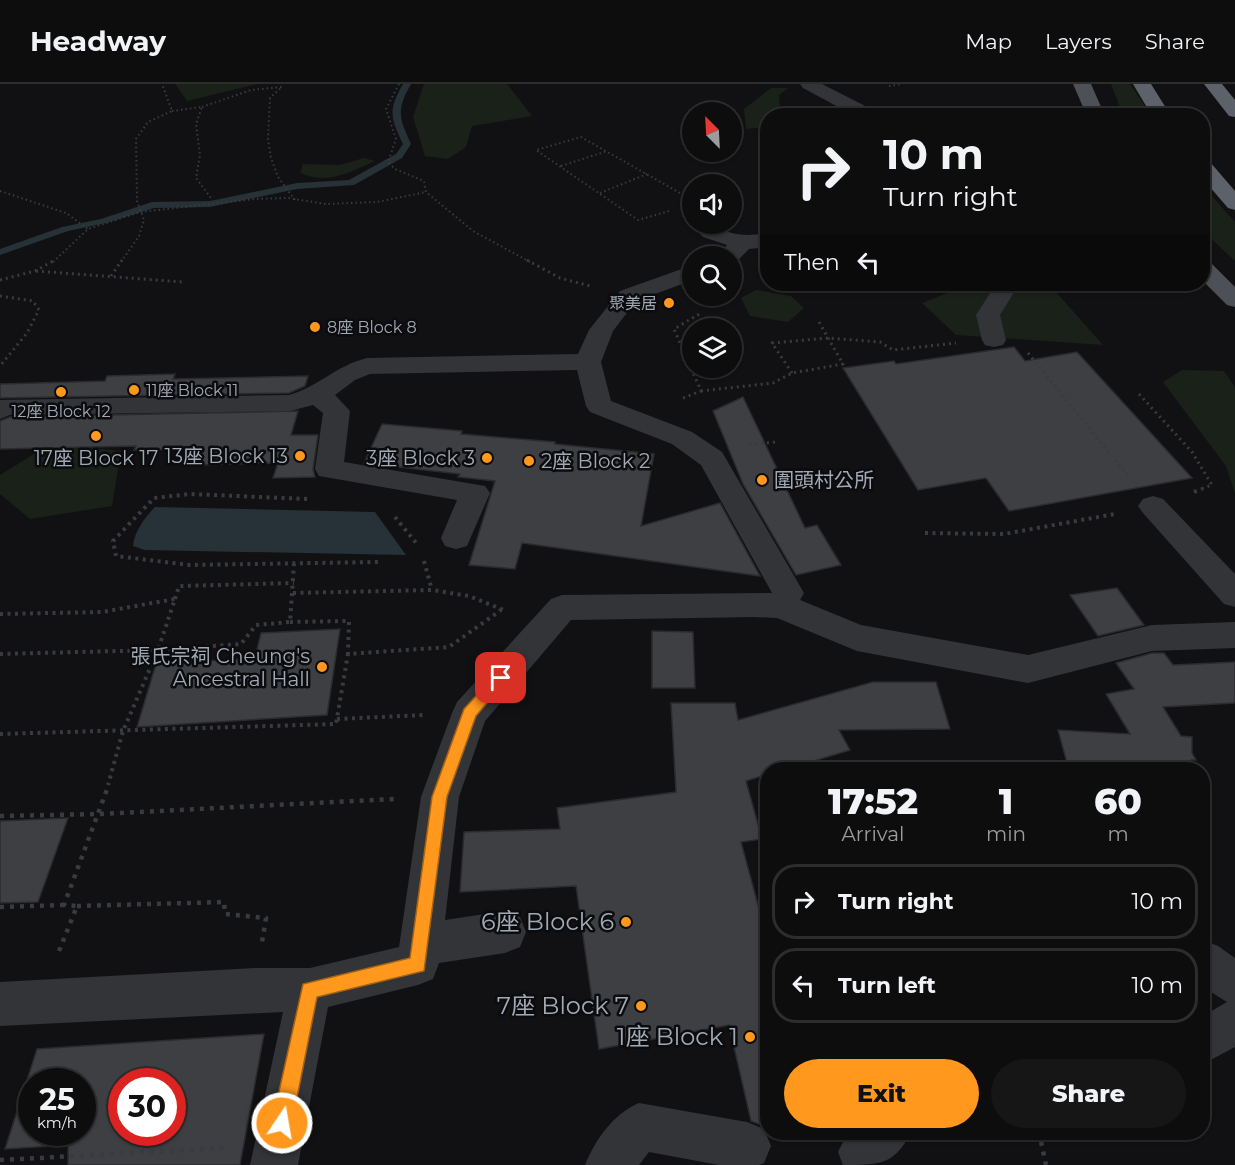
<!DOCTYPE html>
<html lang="en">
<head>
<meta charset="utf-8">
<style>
  :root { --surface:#0d0d0e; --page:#161617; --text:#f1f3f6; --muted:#9a9c9e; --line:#2d2d2e; --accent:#ff981d }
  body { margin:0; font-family:Montserrat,"Noto Sans TC",sans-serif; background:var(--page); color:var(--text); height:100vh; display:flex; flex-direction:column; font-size:22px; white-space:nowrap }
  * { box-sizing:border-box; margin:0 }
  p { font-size:20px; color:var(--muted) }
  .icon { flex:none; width:33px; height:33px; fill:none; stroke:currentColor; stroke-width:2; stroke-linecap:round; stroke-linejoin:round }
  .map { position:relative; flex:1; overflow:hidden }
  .details { position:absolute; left:760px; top:678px; width:450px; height:378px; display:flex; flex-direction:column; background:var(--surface); border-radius:24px; box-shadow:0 2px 4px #0004,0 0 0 2px var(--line) }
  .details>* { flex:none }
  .banner { position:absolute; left:760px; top:24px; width:450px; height:183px; border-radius:24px; box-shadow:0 2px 4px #0004,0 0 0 2px var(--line); background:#0d0d0e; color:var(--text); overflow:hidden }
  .needle { width:39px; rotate:336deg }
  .buttons { position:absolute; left:682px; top:18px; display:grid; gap:12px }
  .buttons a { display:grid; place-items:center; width:60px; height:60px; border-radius:50%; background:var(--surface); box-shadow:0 2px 4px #0004,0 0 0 2px var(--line); font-size:30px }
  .speed { position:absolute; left:18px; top:984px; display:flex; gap:12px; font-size:30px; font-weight:700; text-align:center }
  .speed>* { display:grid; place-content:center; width:78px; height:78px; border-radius:50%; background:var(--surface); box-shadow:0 2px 4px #0004,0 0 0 2px var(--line); line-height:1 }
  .speed small { font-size:15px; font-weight:400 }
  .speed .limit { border:9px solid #d22; background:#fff; color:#111 }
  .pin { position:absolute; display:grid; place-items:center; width:51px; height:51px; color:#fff; margin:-26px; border-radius:12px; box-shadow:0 3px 9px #0006 }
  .me { position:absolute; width:66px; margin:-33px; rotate:12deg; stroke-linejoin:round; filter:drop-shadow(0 0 4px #0008) }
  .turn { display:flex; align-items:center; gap:21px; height:126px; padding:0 24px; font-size:27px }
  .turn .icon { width:78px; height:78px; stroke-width:2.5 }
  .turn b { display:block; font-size:42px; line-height:51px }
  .then { display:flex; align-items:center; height:57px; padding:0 24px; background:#0003; gap:12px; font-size:22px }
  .eta { display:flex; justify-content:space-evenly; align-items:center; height:102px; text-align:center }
  .eta b { font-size:36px; font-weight:800; line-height:42px }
  .action { display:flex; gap:12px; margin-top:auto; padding:12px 24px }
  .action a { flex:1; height:69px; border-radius:36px; background:var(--accent); color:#111; font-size:24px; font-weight:800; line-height:69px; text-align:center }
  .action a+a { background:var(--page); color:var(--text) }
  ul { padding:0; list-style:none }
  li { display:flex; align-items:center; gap:18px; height:75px; margin:0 12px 9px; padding:0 12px; border:3px solid var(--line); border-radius:24px }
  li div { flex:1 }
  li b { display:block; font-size:22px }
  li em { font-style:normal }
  header { display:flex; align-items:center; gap:36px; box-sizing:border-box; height:84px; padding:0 30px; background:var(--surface); border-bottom:2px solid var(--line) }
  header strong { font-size:28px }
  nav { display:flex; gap:33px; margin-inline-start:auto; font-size:21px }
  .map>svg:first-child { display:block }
  .green { fill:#192119 }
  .water { fill:#263237 }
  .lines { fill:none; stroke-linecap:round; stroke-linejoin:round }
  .stream { fill:#263237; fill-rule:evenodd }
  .building { fill:#3d3f43; stroke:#2b2b2f; stroke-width:1.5; fill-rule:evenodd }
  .path-far3 { stroke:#383b3f; stroke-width:2; stroke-dasharray:1.5 3; stroke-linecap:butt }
  .path-far2 { stroke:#383b3f; stroke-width:3; stroke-dasharray:2 4; stroke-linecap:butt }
  .path-far1 { stroke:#383b3f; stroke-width:4; stroke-dasharray:3 4.5; stroke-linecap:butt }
  .path { stroke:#383b3f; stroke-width:4.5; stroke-dasharray:4 6; stroke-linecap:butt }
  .minor { fill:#323438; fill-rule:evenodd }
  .major { fill:#4d5157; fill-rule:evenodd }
  .highway { fill:#5d626a; fill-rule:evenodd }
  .route { fill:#ff981d; stroke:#a66313; stroke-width:1.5 }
  .poi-dot { fill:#ff981d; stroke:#0c0c0e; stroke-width:2 }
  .labels { text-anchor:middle; stroke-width:5; stroke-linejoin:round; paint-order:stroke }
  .far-poi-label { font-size:16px; fill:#a1a9b5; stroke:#0c0c0e; text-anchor:start }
  .poi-label { font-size:20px; fill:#a1a9b5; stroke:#0c0c0e; text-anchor:end }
  .near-poi-label { font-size:24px; fill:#a1a9b5; stroke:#0c0c0e; text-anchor:end }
</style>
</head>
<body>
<header>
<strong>Headway</strong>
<nav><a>Map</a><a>Layers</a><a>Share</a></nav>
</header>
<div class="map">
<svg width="1235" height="1081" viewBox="0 0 1235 1081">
  <rect width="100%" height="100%" fill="#111113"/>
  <g class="green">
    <polygon points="175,0 257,0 187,17"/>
    <polygon points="424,0 507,0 532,32 472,42 466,63 448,75 425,72 413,33"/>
    <polygon points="1111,0 1130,0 1151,31 1123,31"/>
    <polygon points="771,4 788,4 779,11 780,31 768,32 768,43 746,45 744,25"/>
    <path d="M364 74 375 77C348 89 328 101 300 89L303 80 339 81Z"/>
    <polygon points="1203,102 1235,138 1235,177 1203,147"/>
    <polygon points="970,200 1049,200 1103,261 956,251 922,219"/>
    <polygon points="756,206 791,212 804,224 788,238 750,232 741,214"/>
    <polygon points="1182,286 1224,287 1235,303 1235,409 1226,382 1163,298"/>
    <polygon points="50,360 121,367 112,422 30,435 0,410 0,391"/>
  </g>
  <path class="water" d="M155 423 375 428 406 471 145 466 133 462C134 448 145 433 155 423Z"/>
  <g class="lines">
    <path class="stream" d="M403 0H411C396 26 399 34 411 60L402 74 354 101 297 105 210 123 154 124 106 139 68 147 0 171V165L62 143 101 135 152 118 210 117 297 99 349 96 396 70 403 60C390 33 388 26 403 0Z"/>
  </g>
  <g class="building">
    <polygon points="1014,263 1025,277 1077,268 1192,394 1009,427 986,394 918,406 843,284 894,277 896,280"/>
    <polygon points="175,290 173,295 308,292 305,302 289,309 0,314 0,300 105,297 107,292"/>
    <polygon points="743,313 805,444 817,441 841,481 796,491 743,400 713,327"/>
    <polygon points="298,327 291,351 318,351 313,385 315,393 273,394 278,379 198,381 204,365 134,366 136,362 0,365 0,337 10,333"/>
    <polygon points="382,340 462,347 461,350 555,358 555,360 654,370 641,442 720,419 760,492 522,459 515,485 469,481 495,397 458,393 460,390 364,379"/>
    <polygon points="1117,504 1144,541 1098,552 1070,511"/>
    <polygon points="340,545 327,631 137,643 156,580 255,574 261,549"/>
    <polygon points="652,547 693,548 695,604 652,604"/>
    <polygon points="1152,569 1164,569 1173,581 1235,578 1235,619 1163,623 1181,652 1192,653 1192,669 1196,676 1191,676 1191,686 1069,686 1058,646 1130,650 1106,610 1134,605 1116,579"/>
    <polygon points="873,598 936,598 950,645 839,646 850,666 784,686 768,686 768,690 746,697 762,755 741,758 768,858 768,1039 759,1040 751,1037 729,941 599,965 576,802 460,808 464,748 560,745 557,724 676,708 671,619 735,619 738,636"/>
    <polygon points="68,734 38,818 0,819 0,737"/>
    <path d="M264 950 240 1081H68V1061L5 1065 37 965ZM32 998H82V1048H32ZM122 998H172V1048H122Z"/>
  </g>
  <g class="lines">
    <g class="path-far3">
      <polyline points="399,0 386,25 396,55 388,78 395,85 424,97 426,108 473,147 530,178"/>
      <polyline points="889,2 901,0"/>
      <polyline points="202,23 251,6 282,3 270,14 268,55 271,74 278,93 295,116"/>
      <polyline points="172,27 202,23 196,40 200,71 196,94 211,114"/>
      <polyline points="561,82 607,67"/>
      <polyline points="0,107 66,129 88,145"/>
      <polyline points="600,109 647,90"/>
      <polyline points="669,127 638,136 536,66 581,53 687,113"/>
      <polyline points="53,178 88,145 140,128 254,115 288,114 326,120 377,118 426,108"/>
      <polyline points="121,178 139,152 144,136 137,117 136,55 148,38 172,27 162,0"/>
    </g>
    <g class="path-far2">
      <polyline points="527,176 560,194 590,202"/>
      <polyline points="36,187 182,198"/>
      <polyline points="111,192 122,176"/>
      <polyline points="0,196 35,187 55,176"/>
      <polyline points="0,212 33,217 39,226 27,249 0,282"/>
      <polyline points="1028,269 1130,394"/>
      <polyline points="792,289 772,259 828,254 880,258 893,266 956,259"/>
      <polyline points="701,307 773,299 792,289 843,280 819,238"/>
      <polyline points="1139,310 1192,368 1212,401 1198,406"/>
      <polyline points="683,314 701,307 674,245 701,229"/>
      <polyline points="749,360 778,358"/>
    </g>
    <g class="path-far1">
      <polyline points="1194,408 1202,405"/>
      <polyline points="307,415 190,410 154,414 113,457 116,472 189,481 378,478"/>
      <polyline points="395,433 417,460"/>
      <polyline points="925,449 1004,450 1115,430"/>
      <polyline points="424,477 432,506"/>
      <polyline points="293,509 432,506 469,512 506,527"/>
      <polyline points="175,515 179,502 294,499"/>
      <polyline points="0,530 102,528 175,515 158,566 241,560 256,541 290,538 294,480"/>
      <polyline points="290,538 349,537 348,570 449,563 501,526"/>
      <polyline points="0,570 158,566 123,647 108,701"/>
      <polyline points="337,635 424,631"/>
      <polyline points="0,650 336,640 348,570"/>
    </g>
    <g class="path">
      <polyline points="0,732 99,730 394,715"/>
      <polyline points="77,822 224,818 225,830 266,834 262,858"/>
      <polyline points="0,823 64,821"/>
      <polyline points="59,867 77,822 64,821 109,700"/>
      <polyline points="1039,1048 1046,1081"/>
      <polyline points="0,1076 226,1064"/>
    </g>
    <g class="minor">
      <polygon points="800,0 822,0 877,28 879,32 855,32 803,4"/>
      <path d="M693 137V140H714C730 153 749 152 768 149V163L749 165 737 177 732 178V172H718L727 161 703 153 691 140Z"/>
      <path d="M693 181V196L636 217 613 247 601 278 611 317 692 348 722 368 804 509 800 516 861 541 1028 571 1152 541 1235 538V564L1152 567 1028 599 857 567 777 534 754 533 571 536 485 637 459 713 445 836 505 827 520 833 526 848 520 863 505 869 439 879 433 895 418 901 328 923 298 1081H250L283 928 0 942V898L255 884H310L399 863 421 713 452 629 457 618 551 515 562 511 772 509 701 381 672 360 590 328 586 322 577 286 370 290 355 296 335 311 350 327 344 378 485 402 490 409 467 462 456 465 445 462 441 454 457 416 319 392 315 385 323 329 313 321 290 327 10 331 0 335V316L289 311C320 302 335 282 367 274L578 270 589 246 620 207Z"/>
      <polygon points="996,200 1019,200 1000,231 1006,256 1003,261 994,263 985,261 982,256 976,231"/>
      <polygon points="1153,412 1163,415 1235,490 1235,523 1224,520 1143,429 1138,422 1143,415"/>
      <polygon points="1203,856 1218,862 1235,874 1235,963 1203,980 1203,932 1227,918 1203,903"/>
      <path d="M639 1019 747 1038 764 1045 771 1062 764 1079 759 1081H719L649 1068 639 1081H585C595 1056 613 1030 639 1019Z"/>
      <path d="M848 1048H911C895 1081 879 1081 843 1081L838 1068Z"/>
    </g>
    <g class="major">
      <polygon points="1073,0 1091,0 1105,32 1087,32"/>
      <polygon points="1203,177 1211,179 1235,203 1235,223 1227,221 1203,197"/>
    </g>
    <g class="highway">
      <polygon points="1133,0 1151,0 1171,32 1152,32"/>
      <polygon points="1204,0 1222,0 1235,16 1235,33 1229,32"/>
      <polygon points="1203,76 1210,78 1235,107 1235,126 1228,124 1203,95"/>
    </g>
  </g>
  <polygon class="route" points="501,588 506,590 508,594 476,632 447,713 424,887 317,913 292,1039 289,1046 282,1049 275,1046 272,1039 303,900 410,874 432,713 464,625 496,590"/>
  <g class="poi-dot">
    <circle cx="669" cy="219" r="6"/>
    <circle cx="315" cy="243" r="6"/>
    <circle cx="134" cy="306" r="6"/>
    <circle cx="61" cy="308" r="6"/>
    <circle cx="96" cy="352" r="6"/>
    <circle cx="300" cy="372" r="6"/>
    <circle cx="487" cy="374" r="6"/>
    <circle cx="529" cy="377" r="6"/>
    <circle cx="762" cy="396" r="6"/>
    <circle cx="322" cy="583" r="6"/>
    <circle cx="626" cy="838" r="6"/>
    <circle cx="641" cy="922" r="6"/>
    <circle cx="750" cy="953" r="6"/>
  </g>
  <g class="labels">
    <g class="far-poi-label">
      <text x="657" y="225" text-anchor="end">聚美居</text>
      <text x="327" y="249">8座 Block 8</text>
      <text x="146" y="312">11座 Block 11</text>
      <text x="61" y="333" text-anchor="middle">12座 Block 12</text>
    </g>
    <g class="poi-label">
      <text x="288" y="379">13座 Block 13</text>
      <text x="96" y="381" text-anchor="middle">17座 Block 17</text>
      <text x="475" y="381">3座 Block 3</text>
      <text x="541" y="384" text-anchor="start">2座 Block 2</text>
      <text x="774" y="403" text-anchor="start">圍頭村公所</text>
      <text x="310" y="579">張氏宗祠 Cheung's<tspan x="310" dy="23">Ancestral Hall</tspan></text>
    </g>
    <g class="near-poi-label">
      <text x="614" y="846">6座 Block 6</text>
      <text x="629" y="930">7座 Block 7</text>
      <text x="738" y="961">1座 Block 1</text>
    </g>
  </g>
</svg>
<div class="buttons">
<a><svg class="needle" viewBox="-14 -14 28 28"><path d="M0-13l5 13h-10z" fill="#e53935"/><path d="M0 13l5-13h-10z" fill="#9a9c9e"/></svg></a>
<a><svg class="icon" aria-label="sound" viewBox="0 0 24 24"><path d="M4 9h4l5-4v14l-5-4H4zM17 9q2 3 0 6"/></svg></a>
<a><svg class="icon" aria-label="search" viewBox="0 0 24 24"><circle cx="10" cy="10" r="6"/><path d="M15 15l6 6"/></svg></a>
<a><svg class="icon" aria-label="layers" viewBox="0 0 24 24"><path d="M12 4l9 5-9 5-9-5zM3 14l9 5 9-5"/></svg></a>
</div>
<div class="speed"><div>25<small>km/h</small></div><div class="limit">30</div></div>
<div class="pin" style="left:501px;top:594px;background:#d93025"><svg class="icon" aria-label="arrive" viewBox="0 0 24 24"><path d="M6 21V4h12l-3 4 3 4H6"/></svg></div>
<svg class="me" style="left:282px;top:1039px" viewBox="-20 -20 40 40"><circle r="17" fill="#ff981d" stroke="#fff" stroke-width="3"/><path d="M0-11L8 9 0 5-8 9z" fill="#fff"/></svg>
<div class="banner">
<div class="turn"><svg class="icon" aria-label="right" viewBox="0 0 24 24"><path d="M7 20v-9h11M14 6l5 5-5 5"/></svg><div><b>10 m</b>Turn right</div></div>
<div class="then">Then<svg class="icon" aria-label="left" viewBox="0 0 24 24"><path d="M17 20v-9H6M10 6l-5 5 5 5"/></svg></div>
</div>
<section class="details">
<div class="eta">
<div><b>17:52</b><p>Arrival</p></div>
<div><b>1</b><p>min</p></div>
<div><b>60</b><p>m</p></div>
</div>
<ul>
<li><svg class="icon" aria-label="right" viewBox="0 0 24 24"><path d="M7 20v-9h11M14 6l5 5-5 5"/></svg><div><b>Turn right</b></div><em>10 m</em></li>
<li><svg class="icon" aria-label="left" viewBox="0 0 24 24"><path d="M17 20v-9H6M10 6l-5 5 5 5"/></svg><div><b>Turn left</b></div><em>10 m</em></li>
</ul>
<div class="action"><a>Exit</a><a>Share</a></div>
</section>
</div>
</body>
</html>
